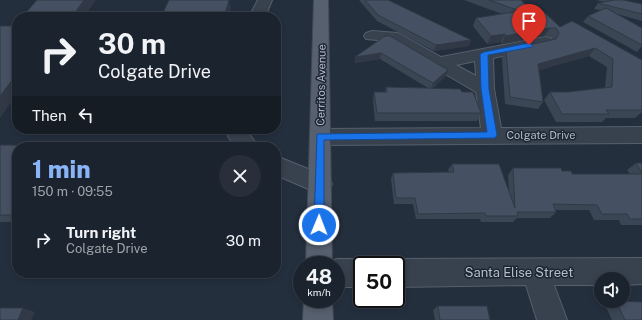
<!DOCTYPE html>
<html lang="en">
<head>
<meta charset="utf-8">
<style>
  :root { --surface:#1b232e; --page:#282f3a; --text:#f1f3f6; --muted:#a0a4aa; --line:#39404a; --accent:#8ab4f8 }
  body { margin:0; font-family:"Public Sans",sans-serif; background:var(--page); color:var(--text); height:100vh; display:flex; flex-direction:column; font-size:15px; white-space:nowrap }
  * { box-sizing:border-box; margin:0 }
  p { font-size:13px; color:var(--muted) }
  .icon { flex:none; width:22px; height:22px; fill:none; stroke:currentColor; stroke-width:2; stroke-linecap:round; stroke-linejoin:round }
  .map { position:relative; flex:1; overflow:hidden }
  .details { position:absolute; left:12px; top:142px; width:269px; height:136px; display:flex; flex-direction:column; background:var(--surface); border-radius:16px; box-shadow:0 2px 6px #0003,0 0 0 1px var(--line) }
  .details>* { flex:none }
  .hud { position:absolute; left:12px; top:12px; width:269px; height:122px; border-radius:16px; box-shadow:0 2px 6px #0003,0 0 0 1px var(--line); background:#1b232e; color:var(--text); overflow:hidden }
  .buttons { position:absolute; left:594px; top:272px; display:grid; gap:8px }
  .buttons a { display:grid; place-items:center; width:36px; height:36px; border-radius:50%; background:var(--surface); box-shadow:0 2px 6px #0003,0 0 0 1px var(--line); font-size:20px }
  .speed { position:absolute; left:293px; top:256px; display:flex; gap:8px; font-size:20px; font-weight:700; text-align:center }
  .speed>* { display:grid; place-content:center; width:52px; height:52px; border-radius:50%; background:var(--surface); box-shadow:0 2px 6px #0003,0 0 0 1px var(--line); line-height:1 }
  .speed small { font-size:10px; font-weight:400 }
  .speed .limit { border:2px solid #111; border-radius:6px; background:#fff; color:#111 }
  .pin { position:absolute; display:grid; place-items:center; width:34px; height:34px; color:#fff; margin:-41px -17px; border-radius:50% 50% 50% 0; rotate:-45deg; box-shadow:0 0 4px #0007 }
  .pin .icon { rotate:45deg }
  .me { position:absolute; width:44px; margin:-22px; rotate:1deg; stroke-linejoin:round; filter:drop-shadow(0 0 3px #0008) }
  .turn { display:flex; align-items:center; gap:14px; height:84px; padding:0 20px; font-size:18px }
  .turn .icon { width:52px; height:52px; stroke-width:2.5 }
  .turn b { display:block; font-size:28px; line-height:34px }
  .then { display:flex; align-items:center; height:38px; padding:0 20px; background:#0003; gap:8px; font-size:15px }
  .round { display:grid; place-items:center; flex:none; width:42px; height:42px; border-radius:21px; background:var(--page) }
  .overview { display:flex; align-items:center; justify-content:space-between; height:68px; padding:0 20px }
  h1 { font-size:24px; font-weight:800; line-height:30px; color:var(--accent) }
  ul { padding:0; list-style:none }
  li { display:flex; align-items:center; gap:12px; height:60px; padding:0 20px }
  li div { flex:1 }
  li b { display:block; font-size:15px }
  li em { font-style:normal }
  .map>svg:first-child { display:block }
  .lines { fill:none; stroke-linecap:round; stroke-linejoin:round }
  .minor-casing { stroke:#565f6c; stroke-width:2 }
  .major-casing { stroke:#414a57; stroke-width:2 }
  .minor { fill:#38414e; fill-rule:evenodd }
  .major { fill:#56606e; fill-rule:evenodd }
  .wall { fill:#3b4654 }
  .shaded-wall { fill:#303945 }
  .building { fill:#455162; stroke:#303945 }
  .route { fill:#1a73e8; stroke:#114b97 }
  .labels { text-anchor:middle; stroke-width:3; stroke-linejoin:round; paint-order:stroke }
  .street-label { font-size:11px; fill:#b4bcc9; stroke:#1d2633 }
  .near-street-label { font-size:13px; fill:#b4bcc9; stroke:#1d2633 }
</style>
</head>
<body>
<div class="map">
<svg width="642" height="320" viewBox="0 0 642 320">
  <rect width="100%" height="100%" fill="#242f3e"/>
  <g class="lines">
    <defs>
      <g id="minor">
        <polygon points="258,0 272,0 265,17 249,17"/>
        <path d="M372 31 398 33 441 57 545 37 551 38 553 42 551 46 493 58 494 89 501 128 642 127V143L320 145 313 143 310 137 313 131 320 129 481 128 476 92 389 41 366 39 364 36 366 33ZM475 61 476 76 456 65Z"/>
        <polygon points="229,129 249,129 249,134 259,147 235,147 228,136"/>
        <polygon points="276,156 328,177 332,184 328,191 320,194 276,175"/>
        <polygon points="642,258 642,284 623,285 623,279 601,279 601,285 554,285 567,320 537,320 526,285 396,287 396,265 386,265 396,259"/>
        <polygon points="336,259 362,259 372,263 372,265 362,265 362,287 336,287 336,265 326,265"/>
      </g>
      <g id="major">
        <polygon points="314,0 328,0 332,265 306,265"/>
        <polygon points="304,299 332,299 333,320 303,320"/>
      </g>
    </defs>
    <use href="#minor" class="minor-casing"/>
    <use href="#major" class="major-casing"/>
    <use href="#minor" class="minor"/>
    <use href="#major" class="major"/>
  </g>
  <g class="wall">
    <polygon points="359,0 388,0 471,40 469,46 434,51 377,21"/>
    <polygon points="464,0 521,0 532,12 560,27 642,60 642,112 635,118 606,118 602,122 556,122 544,100 550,92 568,92 605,88 607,67 589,56 539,70 543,102 538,109 505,104 502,58 506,50 554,40 551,37 545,36 502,44 501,42 487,44 473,26 476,18 502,14"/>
    <polygon points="596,0 623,0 642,4 642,21 617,14 642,28 642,46 637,52 583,22 588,16 601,10 594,9 598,3 604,2"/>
    <polygon points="385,36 446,76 433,88 462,92 481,113 477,121 375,121 373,100 374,92 385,92 386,87 428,88 380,59 354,63"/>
    <polygon points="0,145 17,147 17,222 0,222"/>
    <polygon points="636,163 642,163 642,225 621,225 619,220 594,220 589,210 555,210 556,212 550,218 517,218 513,222 481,222 480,219 416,219 413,204 394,204 391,179 393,173 449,172 448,170 452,164 509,191 508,175 513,168 562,171 572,174 630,174 627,170"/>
    <polygon points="616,301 642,320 612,320 605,305"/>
    <polygon points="438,306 490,320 435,320 433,310"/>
  </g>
  <g class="shaded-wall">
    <polygon points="84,0 96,0 84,17 72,17"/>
    <polygon points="229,0 231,10 229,17 224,17"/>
    <polygon points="550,28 545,36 502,44 505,36"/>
    <polygon points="505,34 501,42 487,44 491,36"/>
    <polygon points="471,40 469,46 434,51 436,45"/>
    <polygon points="595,48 589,56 533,72 538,64"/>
    <polygon points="381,53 380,59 354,63 355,57"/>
    <polygon points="448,70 446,76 431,89 433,83"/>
    <polygon points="13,79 17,83 17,94 0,118 0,96"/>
    <polygon points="23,308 35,312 31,320 18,320"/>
  </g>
  <g class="building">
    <polygon points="37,0 84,0 72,17 22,17"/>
    <polygon points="169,0 229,0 224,17 161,17"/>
    <polygon points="365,0 388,0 471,40 436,45 378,15"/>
    <polygon points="489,0 521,0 532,12 542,10 560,27 572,21 642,60 642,110 606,110 609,114 562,114 550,92 568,92 612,87 613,59 595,48 538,64 543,102 510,97 506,50 556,39 559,33 556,28 550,28 505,36 505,34 491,36 476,18 520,11"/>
    <polygon points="615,0 623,0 642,4 642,14 598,3"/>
    <polygon points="606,8 642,28 642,45 588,16"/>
    <polygon points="17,22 17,81 13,79 0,96 0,26 14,26"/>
    <polygon points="385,36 390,36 448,70 433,83 381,53 355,57"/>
    <polygon points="386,87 460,89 462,92 473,92 481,113 377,113 374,92 387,92"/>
    <polygon points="0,145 182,147 17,147 17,215 0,215"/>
    <polygon points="636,163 642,163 642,173"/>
    <polygon points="452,164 499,164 515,208 513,168 561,168 562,171 571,171 572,174 642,174 642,219 630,219 627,214 602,214 597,205 553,204 556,212 517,212 518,216 486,216 485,213 418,214 415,198 396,198 393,173 454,172"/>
    <polygon points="616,301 642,302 642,320 625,320"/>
    <polygon points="438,306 487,306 490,320 440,320"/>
    <polygon points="0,308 23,308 18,320 0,320"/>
  </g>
  <polygon class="route" points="529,43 533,45 532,47 488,55 489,89 497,135 495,138 324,140 324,225 323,228 319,229 316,228 314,225 317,134 487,132 481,89 480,54 484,52"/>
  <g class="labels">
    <g class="street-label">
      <text transform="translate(321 85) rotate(-89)" y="4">Cerritos Avenue</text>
      <text x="541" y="139">Colgate Drive</text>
    </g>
    <g class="near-street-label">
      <text x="519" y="277">Santa Elise Street</text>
    </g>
  </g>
</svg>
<div class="buttons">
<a><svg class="icon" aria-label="sound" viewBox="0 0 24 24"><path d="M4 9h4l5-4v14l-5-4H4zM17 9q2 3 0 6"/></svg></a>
</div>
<div class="speed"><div>48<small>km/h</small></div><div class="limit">50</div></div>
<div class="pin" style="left:529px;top:45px;background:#d93025"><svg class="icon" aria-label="arrive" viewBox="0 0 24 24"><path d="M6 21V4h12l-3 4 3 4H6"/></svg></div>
<svg class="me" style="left:319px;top:225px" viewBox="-20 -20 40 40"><circle r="17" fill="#1a73e8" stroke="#fff" stroke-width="3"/><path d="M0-11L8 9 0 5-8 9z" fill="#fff"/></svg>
<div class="hud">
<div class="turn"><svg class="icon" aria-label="right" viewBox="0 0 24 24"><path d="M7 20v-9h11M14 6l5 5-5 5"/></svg><div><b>30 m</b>Colgate Drive</div></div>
<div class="then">Then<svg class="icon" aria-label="left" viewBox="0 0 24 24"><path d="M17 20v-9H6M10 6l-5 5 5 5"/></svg></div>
</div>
<section class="details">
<div class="overview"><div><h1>1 min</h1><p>150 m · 09:55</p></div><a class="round"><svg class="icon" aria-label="close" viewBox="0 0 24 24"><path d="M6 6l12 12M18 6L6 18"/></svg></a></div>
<ul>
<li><svg class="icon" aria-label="right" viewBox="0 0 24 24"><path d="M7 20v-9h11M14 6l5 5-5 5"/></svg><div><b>Turn right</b><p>Colgate Drive</p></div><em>30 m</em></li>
</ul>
</section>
</div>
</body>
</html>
